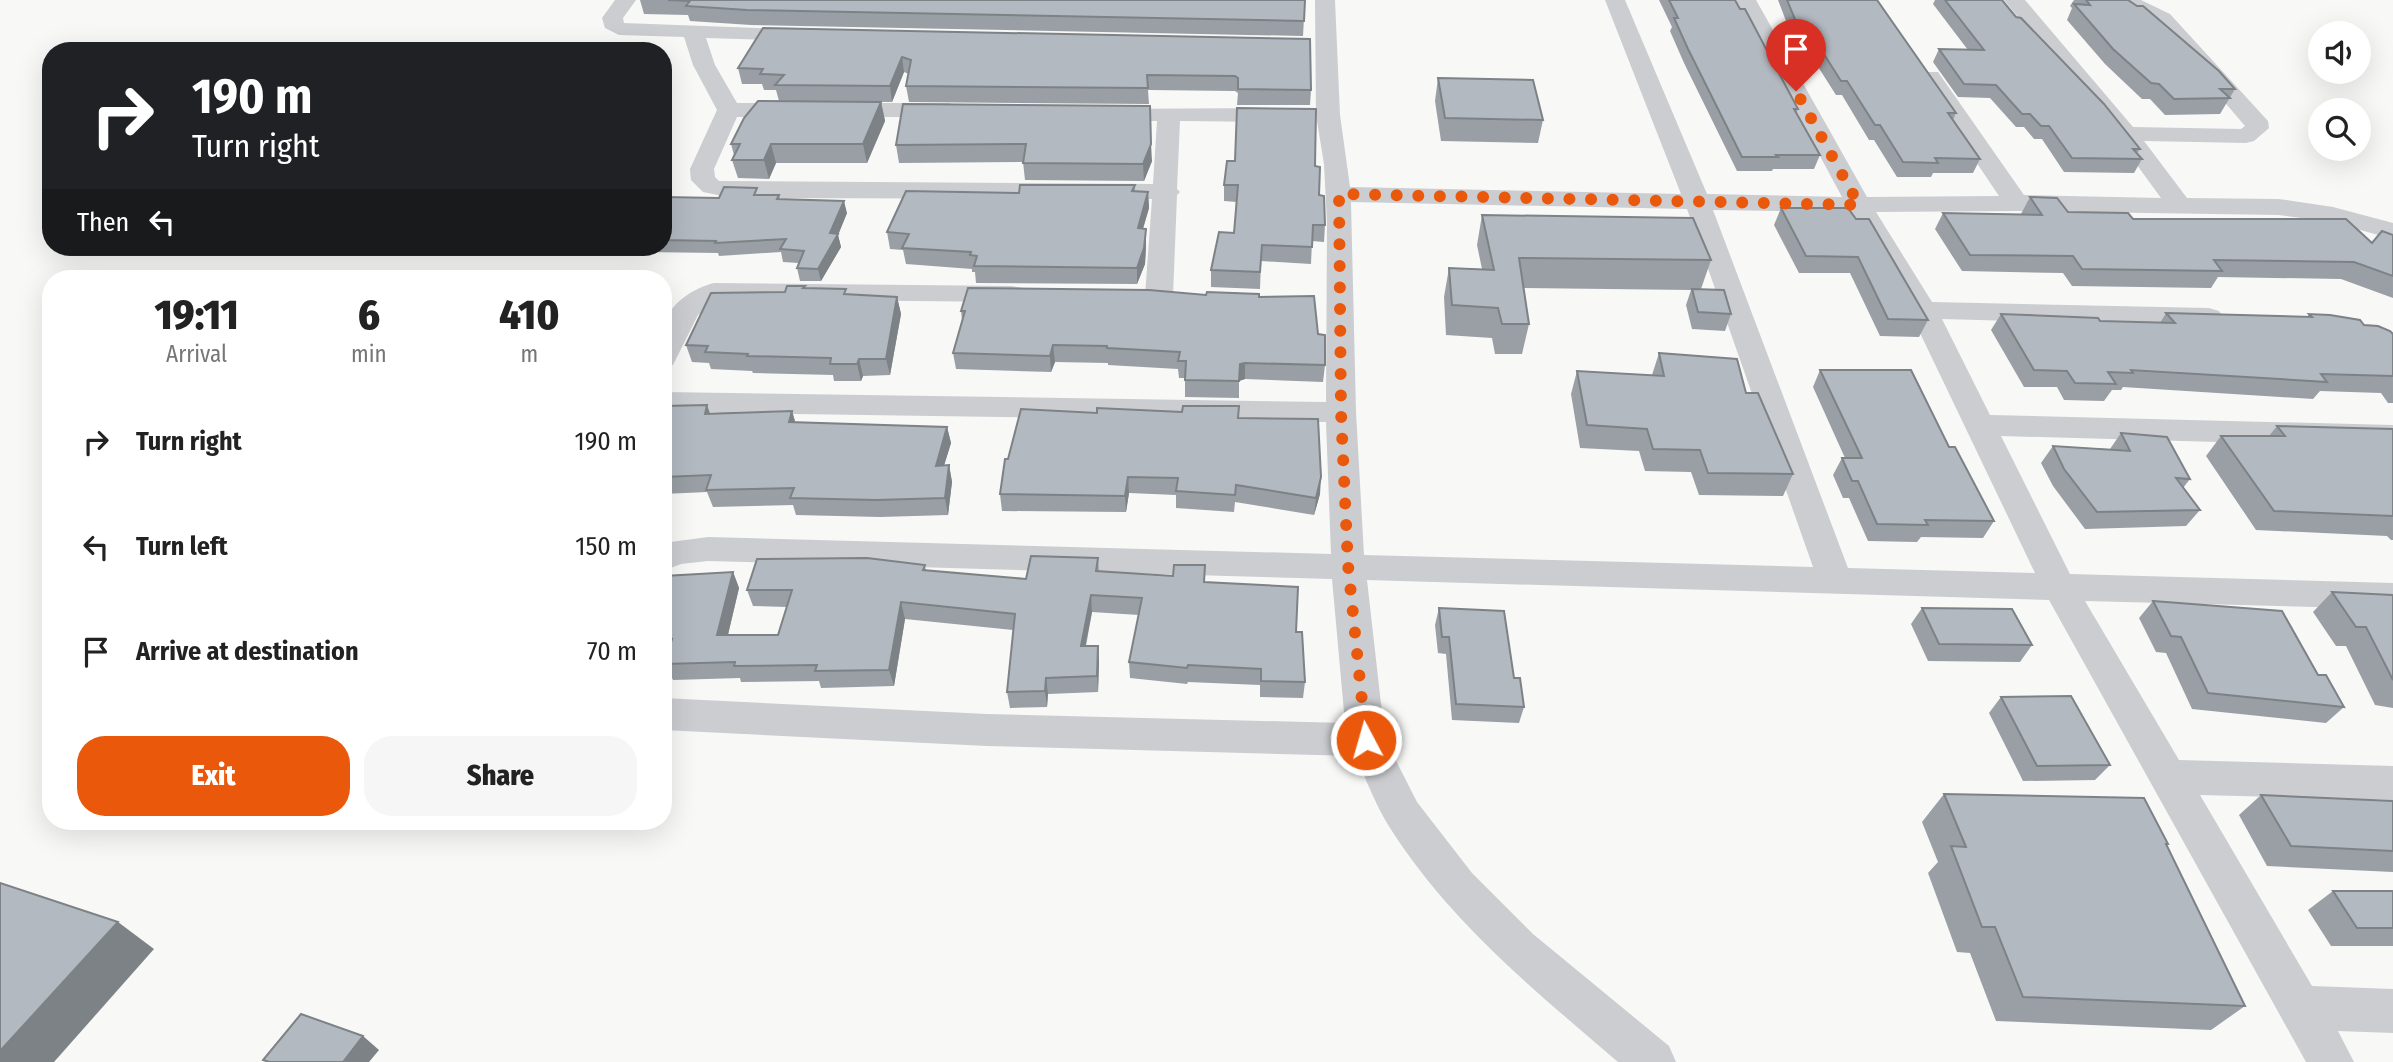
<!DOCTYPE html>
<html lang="en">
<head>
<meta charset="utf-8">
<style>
  :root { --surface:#fff; --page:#f6f6f6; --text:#222; --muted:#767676; --accent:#ea580c }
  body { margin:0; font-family:"Fira Sans Condensed",sans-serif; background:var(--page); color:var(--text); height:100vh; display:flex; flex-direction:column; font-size:26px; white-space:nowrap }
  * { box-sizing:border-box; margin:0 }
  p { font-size:23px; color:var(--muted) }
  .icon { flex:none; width:38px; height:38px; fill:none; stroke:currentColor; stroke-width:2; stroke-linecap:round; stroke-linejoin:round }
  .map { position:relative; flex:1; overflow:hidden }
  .panel { position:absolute; left:42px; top:270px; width:630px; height:560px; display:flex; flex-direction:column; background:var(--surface); border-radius:28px; box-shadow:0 7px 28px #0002 }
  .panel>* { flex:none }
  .guide { position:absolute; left:42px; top:42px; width:630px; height:214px; border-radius:28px; box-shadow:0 7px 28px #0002; background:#202124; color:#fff; overflow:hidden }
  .fabs { position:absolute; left:2308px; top:21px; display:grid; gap:14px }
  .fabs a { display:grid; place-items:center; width:63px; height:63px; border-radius:50%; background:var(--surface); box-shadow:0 7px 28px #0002; font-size:35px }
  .pin { position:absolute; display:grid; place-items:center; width:60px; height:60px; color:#fff; margin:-72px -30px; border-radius:50% 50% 50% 0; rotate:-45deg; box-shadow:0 0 7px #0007 }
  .pin .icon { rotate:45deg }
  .me { position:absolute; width:77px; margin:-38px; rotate:354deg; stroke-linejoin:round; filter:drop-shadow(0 0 5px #0008) }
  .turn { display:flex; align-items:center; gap:24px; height:147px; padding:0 35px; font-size:32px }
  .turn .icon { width:91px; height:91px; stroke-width:2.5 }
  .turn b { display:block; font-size:49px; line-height:60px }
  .then { display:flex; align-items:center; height:66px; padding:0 35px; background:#0003; gap:14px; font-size:26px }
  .eta { display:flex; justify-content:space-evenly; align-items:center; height:119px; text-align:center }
  .eta b { font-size:42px; font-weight:800; line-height:49px }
  .action { display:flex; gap:14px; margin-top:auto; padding:14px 35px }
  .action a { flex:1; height:80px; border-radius:28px; background:var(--accent); color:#fff; font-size:28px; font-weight:800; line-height:80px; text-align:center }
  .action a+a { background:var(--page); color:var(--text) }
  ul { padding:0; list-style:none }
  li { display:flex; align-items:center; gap:21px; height:105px; padding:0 35px }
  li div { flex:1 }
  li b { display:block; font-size:26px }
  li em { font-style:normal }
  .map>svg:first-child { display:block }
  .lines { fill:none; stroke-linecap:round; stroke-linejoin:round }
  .minor { fill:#cbcdd1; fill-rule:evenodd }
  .wall { fill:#9a9fa5 }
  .shaded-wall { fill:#7d8286 }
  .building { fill:#b3b9c0; stroke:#7d8286; stroke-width:2 }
  .route { stroke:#ea580c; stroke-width:12; stroke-dasharray:0 21.6 }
</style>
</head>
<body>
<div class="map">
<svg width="2393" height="1062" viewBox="0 0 2393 1062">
  <rect width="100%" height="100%" fill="#f8f8f6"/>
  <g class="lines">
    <g class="minor">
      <polygon points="615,0 636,0 623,18 624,23 813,30 816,35 813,40 805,41 706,38 715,65 737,103 948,103 956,105 960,110 956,115 948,117 737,117 714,169 715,177 719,181 1153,184 1157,121 1106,121 1098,119 1094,114 1098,109 1280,108 1288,110 1292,115 1288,120 1280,122 1180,121 1177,189 1180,192 1177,195 1173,296 1169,302 1159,304 1149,302 1145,296 1152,199 732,198 703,192 691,180 690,169 717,110 693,65 684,37 619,35 605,28 602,18"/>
      <path d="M1315 0H1335L1340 115 1350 187 1681 194 1605 0H1625L1707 194 1842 197 1736 0H1756L1867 197 1999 196 1919 77 1922 72H1938L2024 195 2161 198 2118 139 2004 0H2025L2133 127 2241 129 2245 126 2156 22 2117 4 2114 0H2141L2170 14 2268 121 2269 128 2254 141 2246 143 2144 141 2187 198 2279 199 2333 207 2393 223V239L2331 222 2279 215 2017 211 1876 212 1932 302 2209 308 2219 311 2223 317 2219 323 2209 326 1942 319 1990 415 2393 425V447L2001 436 2070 574 2393 583V609L2085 601 2179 760 2393 766V800L2200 795 2312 986 2393 989V1033L2338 1031 2354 1062H2306L2049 600 1367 580 1385 739 1417 802 1472 873 1533 934 1669 1046 1676 1062H1618C1534 990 1450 922 1390 828 1376 806 1366 779 1355 756L987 746 663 730V698L987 714 1345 723 1332 579 708 561 681 564 663 571V543L708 537 1331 554 1326 422 663 412V392L1326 402 1327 223 1324 164 1316 115ZM1351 202 1687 209 1813 567 1364 555 1356 412ZM1713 210 1851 212 1909 310 2035 573 1848 568Z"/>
      <path d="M714 283 1012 286 1022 288 1026 294 1022 300 1012 302 718 299 698 315 673 365 663 367C663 355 662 341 663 328 667 305 693 288 714 283Z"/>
    </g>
  </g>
  <g class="wall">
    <polygon points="640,0 1305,0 1303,36 751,25 690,21 688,15 644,14"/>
    <polygon points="1659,0 1735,0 1798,109 1796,114 1820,155 1814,169 1773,169 1772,171 1737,171 1684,63 1670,31 1672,27"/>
    <polygon points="1778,0 1877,0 1956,113 1953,120 1980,159 1973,173 1933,173 1931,177 1897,177 1874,140 1869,140 1842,95 1836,95 1803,43 1794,42"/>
    <polygon points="1935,0 2002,0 2016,17 2140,149 2137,153 2142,159 2134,173 2064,172 2042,139 2034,139 2024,127 2016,127 1990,98 1958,97 1933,62 1939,49 1968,50 1933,4"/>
    <polygon points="2074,0 2128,0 2235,89 2220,114 2165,115 2150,99 2142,99 2105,64 2067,20 2072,8 2070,6"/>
    <polygon points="763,28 1310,39 1311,90 1310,105 1237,105 1238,93 1235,91 1148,90 1149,104 909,102 906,86 909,74 904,72 892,102 779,101 776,90 764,90 762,84 742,84 738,68"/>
    <polygon points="1438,78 1543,120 1538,143 1441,141 1435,101"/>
    <polygon points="881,102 885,121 867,163 776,163 769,179 738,178 732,160 734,155 731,144"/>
    <polygon points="903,104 1152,161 1144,181 1025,180 1023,162 899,163 896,145"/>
    <polygon points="1235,161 1315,166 1325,225 1324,242 1312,241 1311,264 1261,261 1260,289 1211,287 1211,270 1234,233 1237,202 1224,201 1224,185"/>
    <polygon points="1135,185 1135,191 1148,192 1149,208 1143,229 1146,246 1145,264 1137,284 976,283 975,272 972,272 972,269 906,264 903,250 890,249 887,232 1019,193"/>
    <polygon points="759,195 779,195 780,199 847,213 838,235 841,247 821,281 800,281 797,268 799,263 783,262 781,252 719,256 718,253 644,252 642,247 663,247 663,197 719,198"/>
    <polygon points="2030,197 2068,212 2133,219 2372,243 2393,235 2393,298 2341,279 2218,277 2211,288 2072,286 2063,273 1962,271 1935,229 1943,213 2021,214"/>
    <polygon points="1781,208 1856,219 1928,320 1919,337 1880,336 1850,273 1799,273 1774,225"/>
    <polygon points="1482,215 1711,260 1701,289 1731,314 1725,331 1692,329 1686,305 1691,290 1524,288 1529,324 1522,354 1495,354 1492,338 1446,335 1444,297 1449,268 1482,269 1477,245"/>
    <polygon points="805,286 805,288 848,295 897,297 901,314 890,375 863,376 861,381 834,381 833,375 753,373 752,371 711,369 709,363 692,362 686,345 785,292"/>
    <polygon points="1206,295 1259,297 1318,334 1325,365 1323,382 1245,379 1239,381 1239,398 1185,397 1185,378 1179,378 1178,369 1108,365 1108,363 1055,362 1051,372 956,369 953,353 962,320 961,311"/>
    <polygon points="2166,313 2307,317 2309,314 2364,325 2393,334 2393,403 2388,403 2381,393 2320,391 2313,399 2123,387 2121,390 2112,390 2104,401 2064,400 2057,387 2024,387 1991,330 2001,314 2100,321 2160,323"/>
    <polygon points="1659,353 1746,393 1793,474 1783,496 1699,495 1691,472 1645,471 1639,451 1580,448 1571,394 1577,371 1652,375"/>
    <polygon points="1820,370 1949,447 1994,521 1983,538 1921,537 1917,542 1868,541 1849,498 1843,498 1833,475 1842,458 1845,458 1813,387"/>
    <polygon points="663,406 710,413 792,411 795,422 947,427 951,443 944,465 949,465 952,482 948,515 880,517 796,515 793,505 713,507 707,492 663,494"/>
    <polygon points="1097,413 1238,418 1320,494 1314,515 1235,502 1234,512 1176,508 1176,495 1129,493 1126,512 1002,511 1000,494 1008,459"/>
    <polygon points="2277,426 2393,429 2393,540 2391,540 2387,536 2256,530 2206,456 2221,436 2269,436"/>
    <polygon points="2121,433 2190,479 2183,488 2200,510 2186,526 2085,529 2053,486 2041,463 2053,446 2110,449"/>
    <polygon points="1098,558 1099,571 1205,582 1296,632 1305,682 1303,698 1260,697 1260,685 1188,682 1187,684 1130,678 1129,662 1139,615 1092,612 1086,646 1098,646 1099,662 1098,692 1048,694 1047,707 1010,708 1007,692 1013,630 905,619 894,686 821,688 819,681 741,682 740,678 673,680 665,664 667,656 663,656 663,578 733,572 739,588 728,635 778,635 787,607 753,606 747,590 925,565 926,571 1026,579"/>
    <polygon points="2332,592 2393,595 2393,708 2375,705 2346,646 2336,646 2313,612"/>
    <polygon points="2153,601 2318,675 2344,707 2326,723 2192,709 2166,653 2156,652 2139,618"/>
    <polygon points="1439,608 1514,678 1524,707 1519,723 1452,720 1446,654 1438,653 1435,625"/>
    <polygon points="1922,608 2032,645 2020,662 1928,661 1911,624"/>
    <polygon points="2001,697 2110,765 2095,780 2023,781 1989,713"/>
    <polygon points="1944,794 2168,844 2166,845 2245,1006 2211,1030 1996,1021 1970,953 1957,952 1928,873 1938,862 1922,822"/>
    <polygon points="2261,795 2393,801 2393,872 2267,866 2239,815"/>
    <polygon points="2333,891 2393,891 2393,946 2331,946 2308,910"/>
  </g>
  <g class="shaded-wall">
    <polygon points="902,57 904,72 892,102 890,86"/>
    <polygon points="881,102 885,121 867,163 863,144"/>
    <polygon points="771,144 776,163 769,179 764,160"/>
    <polygon points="1151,144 1152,161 1144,181 1143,164"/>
    <polygon points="1148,192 1149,208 1138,245 1138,228"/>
    <polygon points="844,201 847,213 838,235 841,247 821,281 818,269 830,233"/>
    <polygon points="1146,229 1146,246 1145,264 1137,284 1137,268"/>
    <polygon points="897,297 901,314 890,375 886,359"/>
    <polygon points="1053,345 1055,362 1051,372 1050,356"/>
    <polygon points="859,359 863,376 861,381 857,364"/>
    <polygon points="1245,363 1245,379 1239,381 1240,364"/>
    <polygon points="707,405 713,422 705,414"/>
    <polygon points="792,411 797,428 789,422"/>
    <polygon points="947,427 951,443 939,482 936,466"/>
    <polygon points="949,465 952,482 948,515 945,498"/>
    <polygon points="1128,477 1129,493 1126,512 1125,496"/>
    <polygon points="1321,477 1320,494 1314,515 1316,498"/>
    <polygon points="733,572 739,588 724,651 717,635"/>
    <polygon points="1091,595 1092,612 1082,662 1081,646"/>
    <polygon points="901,602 905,619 894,686 889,670"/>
    <polygon points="1098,646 1099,662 1098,692 1097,676"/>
    <polygon points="1046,678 1048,694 1047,707 1045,691"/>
    <polygon points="118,922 154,949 54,1062 0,1062 0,1051"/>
    <polygon points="363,1036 379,1050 369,1062 343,1062"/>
  </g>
  <g class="building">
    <polygon points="668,0 1305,0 1304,21 747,10 686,6 690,1"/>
    <polygon points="1669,0 1735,0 1740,9 1745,9 1798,109 1794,109 1820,155 1776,155 1778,157 1742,157 1688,49 1674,18 1678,18"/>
    <polygon points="1787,0 1877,0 1956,113 1948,113 1980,159 1935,158 1938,163 1903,162 1880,125 1875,125 1847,81 1841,81 1808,29 1799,29"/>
    <polygon points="1945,0 2002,0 2016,17 2021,18 2104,104 2140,149 2133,149 2142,159 2072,158 2049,126 2041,126 2030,114 2022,114 1996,85 1964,84 1939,49 1984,50"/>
    <polygon points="2086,0 2128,0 2137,6 2143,6 2219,71 2235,89 2220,89 2230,98 2174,99 2159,84 2151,83 2113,49 2074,4 2090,5"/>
    <polygon points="763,28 1310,39 1311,90 1238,89 1238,78 1235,76 1147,75 1148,88 906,86 911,60 902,57 890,86 775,85 784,75 760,74 763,69 738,68"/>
    <polygon points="1438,78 1533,80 1543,120 1445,118"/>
    <polygon points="758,101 881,102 863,144 771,144 764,160 732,160 740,144 731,144 744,118"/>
    <polygon points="903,104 1150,106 1151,144 1143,164 1023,163 1026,144 896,145"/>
    <polygon points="1237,108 1316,109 1315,166 1320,167 1319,195 1324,196 1325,225 1313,225 1312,247 1262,245 1260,272 1211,270 1219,232 1234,233 1238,185 1224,185 1227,161 1235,161"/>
    <polygon points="1020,185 1135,185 1132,191 1148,192 1138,228 1146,229 1144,248 1137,268 974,266 977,256 970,255 971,252 902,248 909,234 887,232 906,191 1019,193"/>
    <polygon points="724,187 757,188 754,195 779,195 777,199 844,201 830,233 838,234 818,269 797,268 804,251 780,249 786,239 715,243 716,241 663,240 663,197 719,198"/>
    <polygon points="2030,197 2057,198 2068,212 2128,213 2133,219 2346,219 2372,243 2382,231 2393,235 2393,276 2354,262 2214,260 2222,271 2082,269 2073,256 1970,255 1943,213 2042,215"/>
    <polygon points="1781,208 1848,208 1856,219 1869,219 1928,320 1888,319 1858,257 1806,256"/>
    <polygon points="1482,215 1693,218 1711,260 1519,258 1529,324 1502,324 1498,308 1452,305 1449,268 1494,270"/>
    <polygon points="787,286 805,286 803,288 846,289 844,294 897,297 886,359 859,359 857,364 830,364 831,358 747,356 748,354 705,352 708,346 686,345 711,293 785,292"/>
    <polygon points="968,288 1149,290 1206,295 1207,292 1259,294 1259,297 1314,296 1318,334 1325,335 1325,365 1245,363 1240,364 1239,381 1185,380 1186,361 1178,361 1180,352 1107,348 1107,346 1053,345 1050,356 953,353 965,311 961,311"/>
    <polygon points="1692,289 1724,290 1731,314 1698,312"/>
    <polygon points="2166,313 2312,317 2309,314 2330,315 2360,320 2364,325 2378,326 2390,331 2393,334 2393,376 2321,374 2327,382 2131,370 2133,373 2108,372 2116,384 2075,383 2067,371 2034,370 2001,314 2098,318 2100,321 2175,323"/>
    <polygon points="1659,353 1737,359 1746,393 1758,393 1793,474 1708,473 1700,450 1653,449 1647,429 1587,425 1577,371 1664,376"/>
    <polygon points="1820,370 1911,370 1949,447 1955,447 1994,521 1925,520 1928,525 1877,524 1858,481 1852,481 1842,458 1862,458"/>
    <polygon points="707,405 705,414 792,411 789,422 947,427 936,466 949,465 945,498 876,500 790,498 794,488 706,490 711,475 663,477 663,406"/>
    <polygon points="1183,406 1239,406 1238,418 1318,419 1321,477 1316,498 1236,485 1235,495 1176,491 1178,478 1128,477 1125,496 1000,494 1005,459 1008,459 1021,409 1097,413 1097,408 1182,412"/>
    <polygon points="2277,426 2393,429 2393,516 2274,511 2221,436 2285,436"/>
    <polygon points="2121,433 2167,437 2190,479 2176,478 2200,510 2097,512 2064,469 2053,446 2130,451"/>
    <polygon points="1031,556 1098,558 1096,571 1173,576 1174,565 1205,565 1204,582 1298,587 1296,632 1302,632 1305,682 1261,681 1261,669 1188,665 1187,668 1129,662 1142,598 1091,595 1081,646 1098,646 1097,676 1046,678 1045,691 1007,692 1015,614 901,602 889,670 815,671 817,665 734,666 735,662 665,664 672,639 663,640 664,576 733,572 717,635 778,635 792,590 747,590 757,559 867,558 925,565 923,570 1026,579"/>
    <polygon points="2332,592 2393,595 2393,680 2366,627 2356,627"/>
    <polygon points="2153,601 2282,611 2318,675 2326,675 2344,707 2208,693 2181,637 2171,636"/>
    <polygon points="1439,608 1504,611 1514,678 1520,678 1524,707 1456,704 1449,637 1442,637"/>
    <polygon points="1922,608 2012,609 2032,645 1939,644"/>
    <polygon points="2071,696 2110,765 2037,766 2001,697"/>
    <polygon points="1944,794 2144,798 2168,844 2166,844 2245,1006 2023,997 1995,927 1982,927 1951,846 1966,847"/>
    <polygon points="2261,795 2393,801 2393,851 2291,846"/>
    <polygon points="0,883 118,922 0,1051"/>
    <polygon points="2333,891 2393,891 2393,928 2357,928"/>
    <polygon points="301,1014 363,1036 343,1062 269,1062 263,1060"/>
  </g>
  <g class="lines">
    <polyline class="route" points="1366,740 1348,565 1341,412 1339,194 1859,205 1796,91"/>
  </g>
</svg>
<div class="fabs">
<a><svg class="icon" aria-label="sound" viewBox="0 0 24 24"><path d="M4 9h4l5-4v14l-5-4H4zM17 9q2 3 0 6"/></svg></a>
<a><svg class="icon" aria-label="search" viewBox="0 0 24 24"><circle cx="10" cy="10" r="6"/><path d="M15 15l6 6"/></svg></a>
</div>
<div class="pin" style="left:1796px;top:91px;background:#d93025"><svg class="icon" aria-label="arrive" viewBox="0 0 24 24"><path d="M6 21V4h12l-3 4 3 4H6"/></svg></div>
<svg class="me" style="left:1366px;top:740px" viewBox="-20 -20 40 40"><circle r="17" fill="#ea580c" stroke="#fff" stroke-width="3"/><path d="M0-11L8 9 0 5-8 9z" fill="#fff"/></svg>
<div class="guide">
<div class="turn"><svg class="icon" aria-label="right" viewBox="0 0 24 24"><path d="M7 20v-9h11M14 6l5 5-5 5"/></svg><div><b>190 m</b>Turn right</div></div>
<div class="then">Then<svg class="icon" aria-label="left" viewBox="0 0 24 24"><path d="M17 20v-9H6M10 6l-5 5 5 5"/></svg></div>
</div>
<section class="panel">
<div class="eta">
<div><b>19:11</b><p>Arrival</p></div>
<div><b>6</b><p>min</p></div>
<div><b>410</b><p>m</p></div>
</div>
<ul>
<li><svg class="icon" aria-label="right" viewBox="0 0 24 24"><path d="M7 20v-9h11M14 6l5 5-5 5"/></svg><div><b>Turn right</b></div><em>190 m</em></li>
<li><svg class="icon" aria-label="left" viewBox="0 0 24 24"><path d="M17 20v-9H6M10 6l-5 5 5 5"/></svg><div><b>Turn left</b></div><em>150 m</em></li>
<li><svg class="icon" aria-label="arrive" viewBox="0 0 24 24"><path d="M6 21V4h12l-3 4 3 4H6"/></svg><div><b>Arrive at destination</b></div><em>70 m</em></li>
</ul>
<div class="action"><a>Exit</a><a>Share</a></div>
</section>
</div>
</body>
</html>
